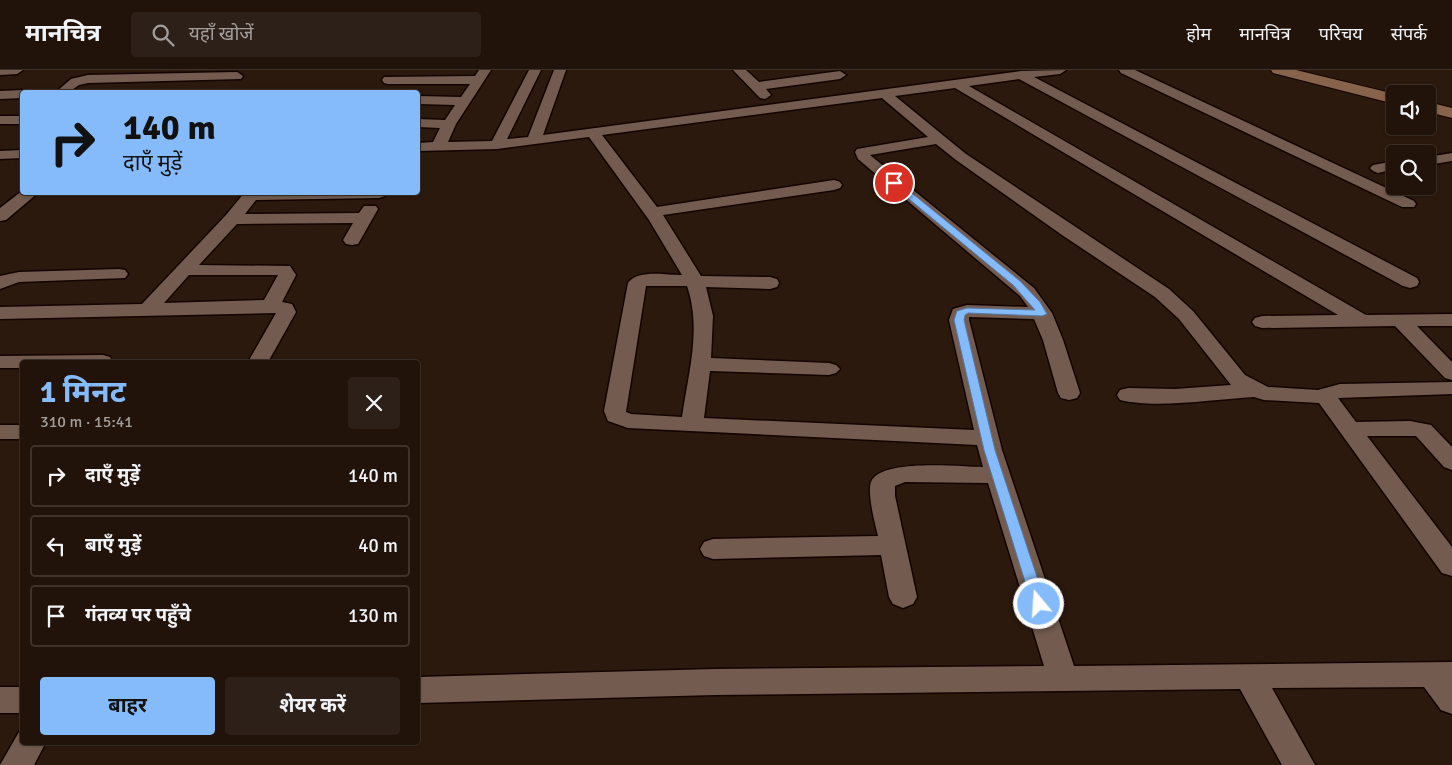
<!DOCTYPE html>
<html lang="hi">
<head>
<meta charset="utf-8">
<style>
  :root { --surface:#21130a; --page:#2d2018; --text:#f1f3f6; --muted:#a29e9c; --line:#3e322b; --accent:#86bbfb }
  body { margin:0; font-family:Signika,"Noto Sans Devanagari",sans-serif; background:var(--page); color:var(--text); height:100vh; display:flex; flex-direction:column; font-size:19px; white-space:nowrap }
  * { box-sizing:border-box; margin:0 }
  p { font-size:16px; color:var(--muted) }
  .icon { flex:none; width:28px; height:28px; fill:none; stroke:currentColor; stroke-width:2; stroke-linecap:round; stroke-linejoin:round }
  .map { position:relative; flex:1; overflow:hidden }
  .panel { position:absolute; left:20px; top:290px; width:400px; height:385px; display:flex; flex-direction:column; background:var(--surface); border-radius:5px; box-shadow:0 1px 4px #0004,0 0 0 1px var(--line) }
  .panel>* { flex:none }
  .banner { position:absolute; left:20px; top:20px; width:400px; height:105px; border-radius:5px; box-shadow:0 1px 4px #0004,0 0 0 1px var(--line); background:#86bbfb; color:#111; overflow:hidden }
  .fabs { position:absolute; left:1386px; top:15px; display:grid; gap:10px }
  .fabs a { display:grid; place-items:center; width:50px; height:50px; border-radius:5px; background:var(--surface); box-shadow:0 1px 4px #0004,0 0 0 1px var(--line); font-size:25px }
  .pin { position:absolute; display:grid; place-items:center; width:42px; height:42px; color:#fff; margin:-21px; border:2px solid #fff; border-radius:50%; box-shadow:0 1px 5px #0007 }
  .me { position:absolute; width:55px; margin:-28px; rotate:342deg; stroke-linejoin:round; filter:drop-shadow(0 0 4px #0008) }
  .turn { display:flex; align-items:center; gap:18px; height:105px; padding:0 20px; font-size:22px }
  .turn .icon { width:65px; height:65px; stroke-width:2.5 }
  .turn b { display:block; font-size:35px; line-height:42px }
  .round { display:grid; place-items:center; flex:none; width:52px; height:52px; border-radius:5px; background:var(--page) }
  .overview { display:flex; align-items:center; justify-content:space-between; height:85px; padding:0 20px }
  h1 { font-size:30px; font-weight:700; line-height:38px; color:var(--accent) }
  .button { display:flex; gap:10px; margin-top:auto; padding:10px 20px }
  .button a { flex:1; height:58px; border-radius:5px; background:var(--accent); color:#111; font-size:20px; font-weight:700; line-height:58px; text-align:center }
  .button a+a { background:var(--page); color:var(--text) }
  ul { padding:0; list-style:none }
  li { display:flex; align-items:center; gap:15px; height:62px; margin:0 10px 8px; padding:0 10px; border:2px solid var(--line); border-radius:5px }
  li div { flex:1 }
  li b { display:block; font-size:19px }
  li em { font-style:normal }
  header { display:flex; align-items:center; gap:30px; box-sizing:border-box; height:70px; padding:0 25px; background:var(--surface); border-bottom:1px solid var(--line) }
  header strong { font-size:24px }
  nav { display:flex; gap:28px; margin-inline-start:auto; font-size:18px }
  .search { width:350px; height:45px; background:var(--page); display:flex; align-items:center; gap:12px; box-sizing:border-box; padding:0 18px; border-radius:5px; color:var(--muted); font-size:19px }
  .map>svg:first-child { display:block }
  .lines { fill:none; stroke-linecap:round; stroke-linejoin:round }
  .street-casing { stroke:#130400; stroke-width:3 }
  .secondary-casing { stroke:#130400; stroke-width:2 }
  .street { fill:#735c4f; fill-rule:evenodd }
  .secondary { fill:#88634c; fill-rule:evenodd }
  .route { fill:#86bbfb; stroke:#577aa3 }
</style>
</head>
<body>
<header>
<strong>मानचित्र</strong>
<div class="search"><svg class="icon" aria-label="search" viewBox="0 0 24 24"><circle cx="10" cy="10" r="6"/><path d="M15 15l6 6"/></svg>यहाँ खोजें</div>
<nav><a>होम</a><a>मानचित्र</a><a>परिचय</a><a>संपर्क</a></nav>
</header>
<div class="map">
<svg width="1452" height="695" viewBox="0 0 1452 695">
  <rect width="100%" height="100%" fill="#2c190e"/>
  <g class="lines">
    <defs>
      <g id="street">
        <polygon points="0,0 23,0 17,4 0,5"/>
        <path d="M479 0H491L456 54 448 72 492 71 529 0H541L507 69 528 67 554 0H566L543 65 1021 1 1066 0 1060 4 1034 7 1417 208 1419 212 1417 216 1410 218 1403 216 1019 9 969 16 1366 245 1452 244V256H1417L1452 292V310L1445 308 1395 256 1262 258 1255 256 1252 252 1255 248 1262 246 1338 245 955 18 895 26 966 84 1169 219 1193 241 1245 305 1268 317 1318 320 1340 314 1452 312V324L1338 328 1356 352 1410 351 1431 355 1452 377V400L1444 397 1416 366H1367L1452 477V506L1442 503 1319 333 1264 330 1254 327C1216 329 1156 339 1120 330L1117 325 1120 320 1128 318 1175 319 1231 315 1179 249 1155 227 1062 165 956 90 936 74 870 85 1034 218 1052 243 1063 270 1080 323 1077 328 1069 330 1061 328 1058 323 1043 270 1034 249 969 247V250L1002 380 1074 596 1452 592V644L1441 640 1424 617 1272 618 1315 695H1282L1240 619 715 625 418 633V607L715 599 1044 596 988 413 905 412 895 416V426L917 527 913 534 903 538 893 534 889 527 881 485 713 489 704 486 700 479 704 472 713 469 878 466C875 453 867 424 871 412 881 388 961 397 983 397L977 375 628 358 608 351 604 341 628 213C637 199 667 205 682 205L649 150 589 67 497 79 418 81V73L433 72 440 58 418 57V49L445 50 455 35 418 34V26L461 27 470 14H388L384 13 382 10 384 7 475 6ZM882 28 928 67 857 79 855 82 858 89 1020 226 1028 237 967 235 953 239 949 250 974 360 704 348 710 301 829 305 836 303 840 299 836 295 829 293 711 288 713 246 706 217 770 219 777 217 779 213 777 209 770 207 701 206 663 145 834 120 840 118 842 115 840 112 834 110 657 137 602 65ZM646 216H687C702 259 688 304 682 347L631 344 626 342Z"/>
        <polygon points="733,0 746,0 759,12 840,1 846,5 840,9 766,19 771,25 765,29 760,28"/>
        <polygon points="1119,0 1135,0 1414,131 1416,134 1414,137 1402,137 1121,3"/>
        <polygon points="237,2 243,6 241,9 88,13 79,15 69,22 56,22 71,9 88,5"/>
        <polygon points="22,20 27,22 22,22 22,28 0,29 0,21"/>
        <rect x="0" y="46" width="22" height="8"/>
        <polygon points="22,80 22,88 0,89 0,81"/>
        <polygon points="1452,83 1452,91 1428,95 1428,87"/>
        <polygon points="1395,91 1395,99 1378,103 1373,101 1370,98 1373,95"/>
        <polygon points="22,121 22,122 39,122 6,150 0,151 0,138"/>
        <path d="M245 122 387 123 385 126 379 128 256 130 245 144 359 143 364 136H376L378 139 358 174 352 175 346 174 343 170 353 153 237 154 199 195 290 196 296 205 282 232 292 234 296 242 268 292H248L276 243 0 249V237L142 234 226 145ZM189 205H278L264 230 164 233Z"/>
        <polygon points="119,199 125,200 128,204 125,208 19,212 0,219 0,206 19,202"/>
        <polygon points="103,285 110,287 112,292 22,292 22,298 0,298 0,286"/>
        <rect x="0" y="355" width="22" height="14"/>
        <rect x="0" y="617" width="22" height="26"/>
        <polygon points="22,661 22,672 46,672 34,695 0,695 19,662"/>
      </g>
      <g id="secondary">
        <polygon points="1271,0 1296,0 1395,24 1395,34 1273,3"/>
        <polygon points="1428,32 1452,38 1452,48 1428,42"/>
      </g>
    </defs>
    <use href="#street" class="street-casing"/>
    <use href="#secondary" class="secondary-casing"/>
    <use href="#street" class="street"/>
    <use href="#secondary" class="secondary"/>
  </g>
  <polygon class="route" points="892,111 897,111 1020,211 1040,232 1047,244 1042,246 968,243 965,245 964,250 995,380 1046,534 1044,538 1039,540 1034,538 1032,534 984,380 954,250 957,241 967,238 1035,240 1013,215 892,115"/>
</svg>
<div class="fabs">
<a><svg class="icon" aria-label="sound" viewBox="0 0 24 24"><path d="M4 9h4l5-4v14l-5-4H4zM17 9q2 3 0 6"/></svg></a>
<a><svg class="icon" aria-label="search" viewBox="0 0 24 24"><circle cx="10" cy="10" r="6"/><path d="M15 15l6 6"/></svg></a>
</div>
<div class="pin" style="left:894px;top:113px;background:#d93025"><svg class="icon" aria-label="arrive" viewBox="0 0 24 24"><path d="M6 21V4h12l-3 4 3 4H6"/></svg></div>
<svg class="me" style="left:1039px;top:534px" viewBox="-20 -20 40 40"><circle r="17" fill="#86bbfb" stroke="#fff" stroke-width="3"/><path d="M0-11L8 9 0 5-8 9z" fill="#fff"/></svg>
<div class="banner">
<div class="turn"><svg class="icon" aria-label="right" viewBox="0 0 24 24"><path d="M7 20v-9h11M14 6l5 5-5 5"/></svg><div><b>140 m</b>दाएँ मुड़ें</div></div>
</div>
<section class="panel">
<div class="overview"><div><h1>1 मिनट</h1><p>310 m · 15:41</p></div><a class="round"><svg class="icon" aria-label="close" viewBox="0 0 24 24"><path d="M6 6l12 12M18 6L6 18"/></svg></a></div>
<ul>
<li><svg class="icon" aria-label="right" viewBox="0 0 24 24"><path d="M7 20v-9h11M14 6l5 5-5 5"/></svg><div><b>दाएँ मुड़ें</b></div><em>140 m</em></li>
<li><svg class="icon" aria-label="left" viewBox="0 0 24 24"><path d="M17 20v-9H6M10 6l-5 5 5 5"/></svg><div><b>बाएँ मुड़ें</b></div><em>40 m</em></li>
<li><svg class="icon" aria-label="arrive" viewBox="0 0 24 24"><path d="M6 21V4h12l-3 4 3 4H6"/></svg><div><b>गंतव्य पर पहुँचे</b></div><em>130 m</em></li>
</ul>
<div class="button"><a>बाहर</a><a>शेयर करें</a></div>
</section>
</div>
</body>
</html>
